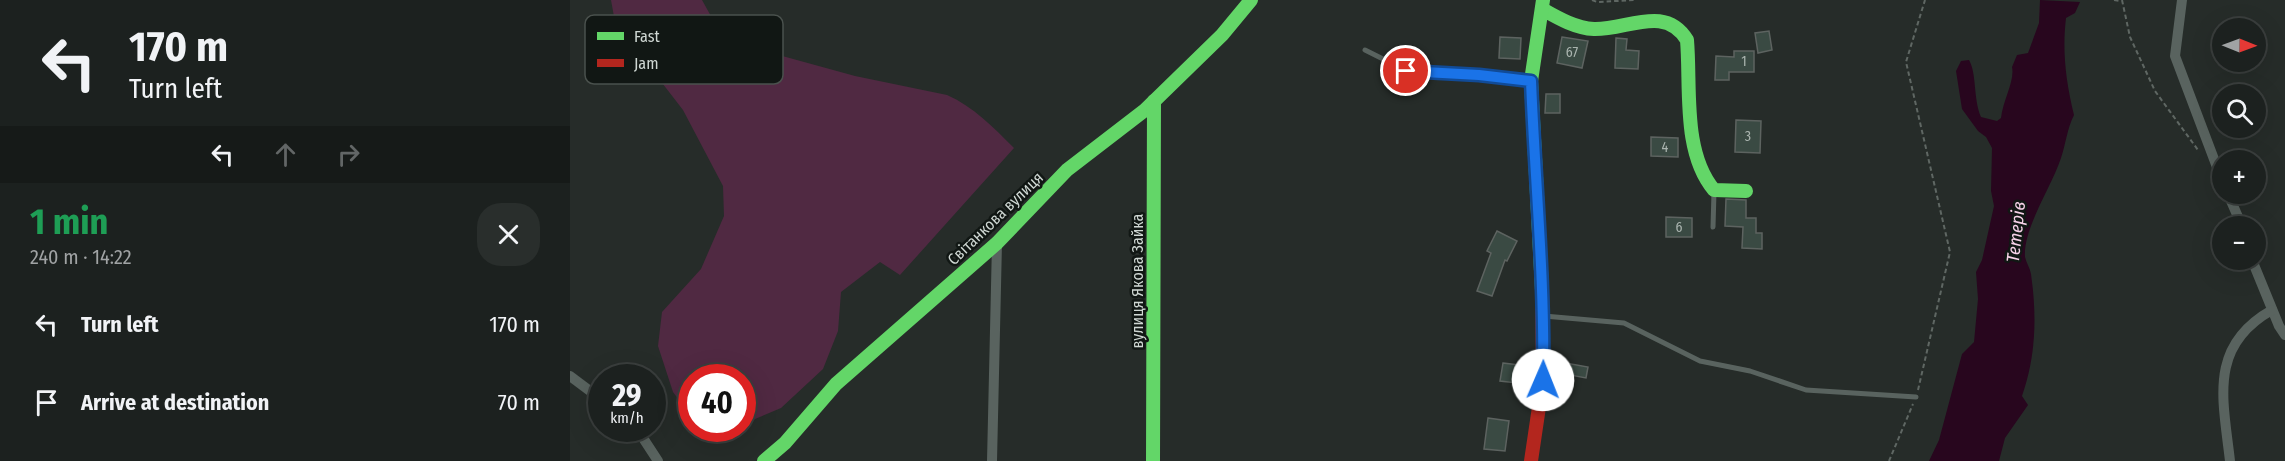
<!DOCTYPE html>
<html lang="en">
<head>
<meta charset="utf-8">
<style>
  :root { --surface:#1c211f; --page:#292e2c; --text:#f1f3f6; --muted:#a0a3a4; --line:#3a3e3d }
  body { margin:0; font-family:"Fira Sans Condensed",sans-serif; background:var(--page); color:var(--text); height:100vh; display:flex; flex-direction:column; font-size:22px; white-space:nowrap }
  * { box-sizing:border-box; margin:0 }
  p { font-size:20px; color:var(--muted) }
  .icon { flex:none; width:33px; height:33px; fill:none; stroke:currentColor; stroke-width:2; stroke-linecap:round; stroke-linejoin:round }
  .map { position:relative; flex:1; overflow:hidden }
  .drawer { display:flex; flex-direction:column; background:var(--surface); width:570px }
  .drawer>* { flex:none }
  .guide { background:#1c211f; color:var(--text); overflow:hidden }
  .needle { width:39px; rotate:91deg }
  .tools { position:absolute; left:1642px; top:18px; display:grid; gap:12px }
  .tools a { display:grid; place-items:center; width:54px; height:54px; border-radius:50%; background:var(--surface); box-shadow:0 6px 24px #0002,0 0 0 2px var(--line); font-size:30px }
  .speed { position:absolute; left:18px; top:364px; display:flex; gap:12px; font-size:30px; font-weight:700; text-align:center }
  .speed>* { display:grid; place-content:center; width:78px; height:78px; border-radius:50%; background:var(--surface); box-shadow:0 6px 24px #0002,0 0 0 2px var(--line); line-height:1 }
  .speed small { font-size:15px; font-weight:400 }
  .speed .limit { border:9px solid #d22; background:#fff; color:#111 }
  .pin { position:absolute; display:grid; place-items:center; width:51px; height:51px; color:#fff; margin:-26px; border:3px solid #fff; border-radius:50%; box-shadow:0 2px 6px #0007 }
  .me { position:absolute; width:66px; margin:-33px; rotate:1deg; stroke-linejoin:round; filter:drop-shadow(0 0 4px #0008) }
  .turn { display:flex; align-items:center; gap:21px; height:126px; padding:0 30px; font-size:27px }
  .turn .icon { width:78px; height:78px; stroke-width:2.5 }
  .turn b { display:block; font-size:42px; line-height:51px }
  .lanes { display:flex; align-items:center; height:57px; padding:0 30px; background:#0003; justify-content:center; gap:30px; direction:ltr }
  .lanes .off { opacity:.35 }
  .round { display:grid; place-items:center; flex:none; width:63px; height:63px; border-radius:24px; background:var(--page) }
  .head { display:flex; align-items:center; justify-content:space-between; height:102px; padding:0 30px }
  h1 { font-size:36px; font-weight:700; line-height:45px; color:#1e9e55 }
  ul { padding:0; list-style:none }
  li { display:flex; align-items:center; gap:18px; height:78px; padding:0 30px }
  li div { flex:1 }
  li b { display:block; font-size:22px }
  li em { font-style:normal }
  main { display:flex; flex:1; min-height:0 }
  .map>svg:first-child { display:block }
  .green { fill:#502942 }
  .water { fill:#28061e }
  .building { fill:#3a4a43; stroke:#5d6360; stroke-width:1.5 }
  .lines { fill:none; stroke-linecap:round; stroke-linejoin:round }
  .path { stroke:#5f6763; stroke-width:2; stroke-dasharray:4.5 3; stroke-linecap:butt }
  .lane { stroke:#59635f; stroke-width:5 }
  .street { stroke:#59635f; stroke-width:10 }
  .fast { stroke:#63d668; stroke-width:14 }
  .jam { stroke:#b3261e; stroke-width:14 }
  .route-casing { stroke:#114b97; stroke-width:15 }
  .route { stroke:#1a73e8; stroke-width:10 }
  .labels { text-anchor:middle; stroke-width:5; stroke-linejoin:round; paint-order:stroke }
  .number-label { font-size:14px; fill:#aab4af }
  .street-label { font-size:16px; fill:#cfd7d3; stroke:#111714 }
  .water-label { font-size:18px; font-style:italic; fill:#f7d2e8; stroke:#111714 }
  .key { fill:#111714; stroke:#4a514d; stroke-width:1.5 }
  .key-label { font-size:16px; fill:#cfd7d3 }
</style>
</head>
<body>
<main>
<section class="drawer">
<div class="guide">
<div class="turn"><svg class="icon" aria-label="left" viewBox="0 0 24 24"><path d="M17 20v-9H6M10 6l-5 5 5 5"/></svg><div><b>170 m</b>Turn left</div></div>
<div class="lanes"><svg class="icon" aria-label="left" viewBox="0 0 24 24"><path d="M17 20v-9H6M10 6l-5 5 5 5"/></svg><svg class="icon off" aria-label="ahead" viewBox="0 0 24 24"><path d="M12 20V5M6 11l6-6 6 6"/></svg><svg class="icon off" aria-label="right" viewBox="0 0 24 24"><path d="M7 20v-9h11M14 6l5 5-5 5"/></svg></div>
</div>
<div class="head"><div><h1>1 min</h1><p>240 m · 14:22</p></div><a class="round"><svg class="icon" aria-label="close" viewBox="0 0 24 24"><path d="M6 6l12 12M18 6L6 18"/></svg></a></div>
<ul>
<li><svg class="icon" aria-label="left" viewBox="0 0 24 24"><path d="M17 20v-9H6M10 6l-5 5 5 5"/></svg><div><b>Turn left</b></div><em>170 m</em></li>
<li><svg class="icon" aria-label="arrive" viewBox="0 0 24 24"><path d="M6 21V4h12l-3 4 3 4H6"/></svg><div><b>Arrive at destination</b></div><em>70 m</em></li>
</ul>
</section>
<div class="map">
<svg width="1715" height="461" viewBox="0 0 1715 461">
  <rect width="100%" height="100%" fill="#262c29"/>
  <path class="green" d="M41 0H132L147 27 205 54 285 76 377 95C404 107 423 127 444 148L330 275 310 262 271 292 268 331 253 369 211 408 173 424 172 378H122L121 416 103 392 88 346 92 312 131 269 154 216 153 186 113 110 45 22Z"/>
  <path class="water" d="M1470 0 1510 2 1505 13 1496 18C1492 52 1496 82 1504 115 1497 129 1496 143 1491 158 1482 186 1453 228 1455 257 1456 262 1460 268 1461 274 1467 316 1466 356 1452 396L1458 405 1435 438 1429 461H1359L1369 440 1392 354 1404 342 1408 299 1406 272 1412 260 1424 206 1421 191 1422 148 1416 137 1408 131 1392 109 1386 71 1391 61 1399 60C1407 74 1403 98 1411 117L1427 121 1431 118C1433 100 1445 81 1442 67L1447 55 1458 53 1469 23Z"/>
  <g class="building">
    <polygon points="1199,31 1202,50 1188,53 1185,33"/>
    <polygon points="930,37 951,38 950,59 929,58"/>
    <polygon points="992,37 1018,41 1012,68 987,63"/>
    <polygon points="1046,38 1057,39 1056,50 1069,51 1068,69 1045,68"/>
    <polygon points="1164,51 1184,51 1184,72 1159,72 1159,80 1145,80 1146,56 1164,57"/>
    <polygon points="976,94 990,94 990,113 975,113"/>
    <polygon points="1166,120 1191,121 1190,153 1165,152"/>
    <polygon points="1081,137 1108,138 1108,157 1081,156"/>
    <polygon points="1156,199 1176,200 1176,218 1186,218 1186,233 1192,233 1192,249 1172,248 1173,227 1155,226"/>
    <polygon points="1096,217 1122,218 1122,237 1096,237"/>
    <polygon points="927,231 947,241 937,261 935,260 922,296 907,291 921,253 917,251"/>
    <polygon points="990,362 1018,367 1016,378 989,373"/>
    <polygon points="933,363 949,365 947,383 930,381"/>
    <polygon points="918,418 939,421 935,451 914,449"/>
  </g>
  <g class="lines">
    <g class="path">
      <polyline points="1022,0 1027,2 1066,0"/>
      <polyline points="1544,0 1551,1"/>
      <polyline points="1552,0 1560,37 1585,91 1628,150"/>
      <polyline points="1348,390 1380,252 1336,62 1355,0"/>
      <polyline points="1319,461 1343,404"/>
    </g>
    <g class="lane">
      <polyline points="795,50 839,72 909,75 959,81"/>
      <polyline points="1143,227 1144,192"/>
      <polyline points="974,316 1054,323 1130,361 1180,371 1236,390 1346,397"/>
    </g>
    <g class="street">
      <polyline points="1612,0 1605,56 1653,183"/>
      <polyline points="1658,194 1672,226"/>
      <polyline points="1682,260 1709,326 1715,335"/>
      <polyline points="0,376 32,400"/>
      <polyline points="63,429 73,438 88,461"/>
      <polyline points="422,461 427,243"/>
      <path d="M1660 461C1653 399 1638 346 1702 310"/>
    </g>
    <g class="fast">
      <path d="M972 9C988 18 1005 28 1024 29 1057 30 1095 4 1117 40 1121 87 1112 152 1144 190L1176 191"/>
      <polyline points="972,290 961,81 973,0"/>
      <polyline points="194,461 215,443 266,384 427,243 497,170 575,110 652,35 681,0"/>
      <polyline points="583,461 584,101"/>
    </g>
    <polyline class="jam" points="961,461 973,380 972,290"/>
  </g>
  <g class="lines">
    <defs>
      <path id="route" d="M836 71 909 75 961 81C965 181 975 280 973 380"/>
    </defs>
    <use href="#route" class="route-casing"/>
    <use href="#route" class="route"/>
  </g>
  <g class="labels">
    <g class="number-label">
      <text x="1002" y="57">67</text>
      <text x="1174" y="66">1</text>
      <text x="1178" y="141">3</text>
      <text x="1095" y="152">4</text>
      <text x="1109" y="232">6</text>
    </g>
    <g class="street-label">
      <text transform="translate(425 218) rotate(-44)" y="6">Світанкова вулиця</text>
      <text transform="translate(567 281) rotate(-90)" y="6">вулиця Якова Зайка</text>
    </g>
    <g class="water-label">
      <text transform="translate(1446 232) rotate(-84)" y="6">Тетерів</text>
    </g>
  </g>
  <rect x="15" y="15" width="198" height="69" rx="9" class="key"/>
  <rect x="27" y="32" width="27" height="8" fill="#63d668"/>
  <rect x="27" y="59" width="27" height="8" fill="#b3261e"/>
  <g class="key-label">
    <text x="64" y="42">Fast</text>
    <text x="64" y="69">Jam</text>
  </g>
</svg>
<div class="tools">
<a><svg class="needle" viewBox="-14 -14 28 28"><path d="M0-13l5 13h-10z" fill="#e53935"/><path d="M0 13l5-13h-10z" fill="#a0a3a4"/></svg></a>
<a><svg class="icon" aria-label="search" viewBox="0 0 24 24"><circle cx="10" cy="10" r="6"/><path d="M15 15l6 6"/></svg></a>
<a>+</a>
<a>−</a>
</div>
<div class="speed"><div>29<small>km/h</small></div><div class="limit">40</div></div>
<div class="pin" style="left:836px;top:71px;background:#d93025"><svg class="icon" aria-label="arrive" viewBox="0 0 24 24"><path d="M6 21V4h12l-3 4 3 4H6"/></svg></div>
<svg class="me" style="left:973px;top:380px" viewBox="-20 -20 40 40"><circle r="19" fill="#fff"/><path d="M0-13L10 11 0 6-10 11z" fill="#1a73e8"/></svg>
</div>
</main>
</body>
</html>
